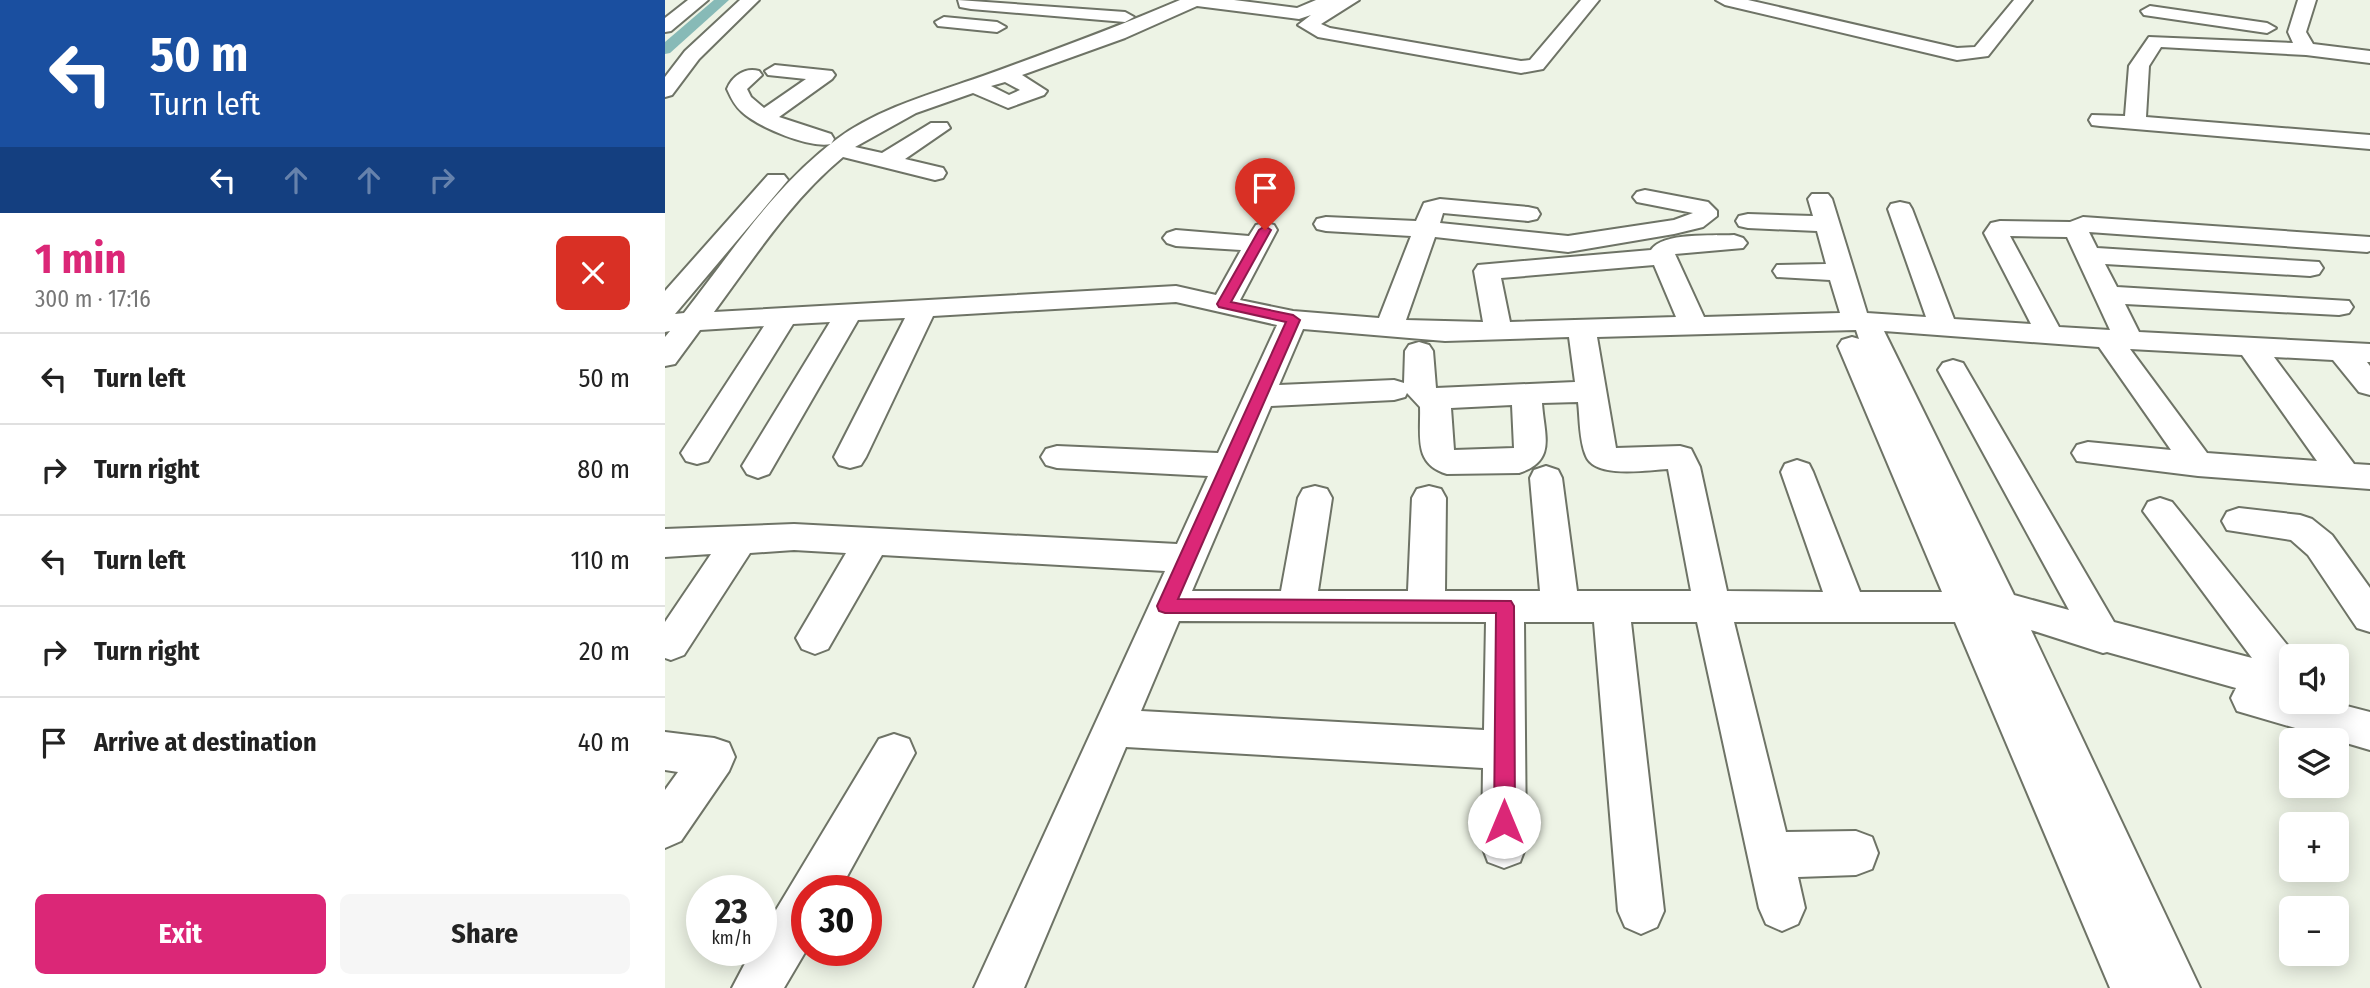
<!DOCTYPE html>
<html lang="en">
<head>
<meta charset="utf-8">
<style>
  :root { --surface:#fff; --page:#f6f6f6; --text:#222; --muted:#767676; --line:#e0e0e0; --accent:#db2777 }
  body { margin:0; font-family:"Fira Sans Condensed",sans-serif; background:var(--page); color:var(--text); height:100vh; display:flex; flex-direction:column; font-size:26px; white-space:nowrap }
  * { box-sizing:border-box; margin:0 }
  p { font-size:23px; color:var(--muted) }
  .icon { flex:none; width:38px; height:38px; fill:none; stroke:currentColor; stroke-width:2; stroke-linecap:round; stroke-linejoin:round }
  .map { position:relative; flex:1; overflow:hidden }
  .drawer { display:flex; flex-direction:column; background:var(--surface); width:665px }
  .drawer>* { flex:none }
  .hud { background:#1a4fa0; color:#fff; overflow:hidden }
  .buttons { position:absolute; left:1614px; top:644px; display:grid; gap:14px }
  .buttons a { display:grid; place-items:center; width:70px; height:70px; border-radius:10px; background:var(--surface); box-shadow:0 4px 18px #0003; font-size:35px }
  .speed { position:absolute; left:21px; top:875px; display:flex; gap:14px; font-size:35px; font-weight:700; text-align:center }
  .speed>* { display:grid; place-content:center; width:91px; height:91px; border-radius:50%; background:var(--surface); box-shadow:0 4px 18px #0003; line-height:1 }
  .speed small { font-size:18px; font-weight:400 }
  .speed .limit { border:10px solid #d22; background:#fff; color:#111 }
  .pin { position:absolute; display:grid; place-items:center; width:60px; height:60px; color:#fff; margin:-72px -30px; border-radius:50% 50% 50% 0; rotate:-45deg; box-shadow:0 0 7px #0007 }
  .pin .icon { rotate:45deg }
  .me { position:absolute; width:77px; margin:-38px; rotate:0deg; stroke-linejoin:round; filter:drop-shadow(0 0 5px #0008) }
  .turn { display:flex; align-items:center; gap:24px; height:147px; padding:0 35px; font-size:32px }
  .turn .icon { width:91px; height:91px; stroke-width:2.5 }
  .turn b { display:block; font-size:49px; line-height:60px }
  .lanes { display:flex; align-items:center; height:66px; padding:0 35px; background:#0003; justify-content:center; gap:35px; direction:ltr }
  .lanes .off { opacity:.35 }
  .round { display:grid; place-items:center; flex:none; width:74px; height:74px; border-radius:10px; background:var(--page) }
  .head { display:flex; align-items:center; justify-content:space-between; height:119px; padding:0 35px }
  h1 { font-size:42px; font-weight:700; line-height:52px; color:var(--accent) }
  .action { display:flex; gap:14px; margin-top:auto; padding:14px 35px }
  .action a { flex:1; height:80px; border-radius:10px; background:var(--accent); color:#fff; font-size:28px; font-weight:700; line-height:80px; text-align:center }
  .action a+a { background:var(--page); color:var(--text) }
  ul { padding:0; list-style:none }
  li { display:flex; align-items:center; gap:21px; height:91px; padding:0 35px; border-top:2px solid var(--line) }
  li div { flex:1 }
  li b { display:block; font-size:26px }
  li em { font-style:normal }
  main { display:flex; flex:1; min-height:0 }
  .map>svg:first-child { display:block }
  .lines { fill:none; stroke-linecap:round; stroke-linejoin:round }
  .canal { fill:#87bab7; fill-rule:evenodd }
  .minor-casing { stroke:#6e7366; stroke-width:4 }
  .minor { fill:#fff; fill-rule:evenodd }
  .route { fill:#db2777; stroke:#8e194d; stroke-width:2 }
</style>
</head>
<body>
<main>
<section class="drawer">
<div class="hud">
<div class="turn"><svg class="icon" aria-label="left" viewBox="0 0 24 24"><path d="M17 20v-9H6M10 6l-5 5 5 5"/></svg><div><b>50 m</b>Turn left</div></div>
<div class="lanes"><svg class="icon" aria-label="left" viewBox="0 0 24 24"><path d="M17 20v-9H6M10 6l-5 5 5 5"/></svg><svg class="icon off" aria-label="ahead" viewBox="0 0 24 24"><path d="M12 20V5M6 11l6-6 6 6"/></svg><svg class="icon off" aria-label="ahead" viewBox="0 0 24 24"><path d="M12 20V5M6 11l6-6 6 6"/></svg><svg class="icon off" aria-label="right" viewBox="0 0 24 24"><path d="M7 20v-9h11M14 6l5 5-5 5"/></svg></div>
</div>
<div class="head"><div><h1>1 min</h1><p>300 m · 17:16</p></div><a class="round" style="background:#d93025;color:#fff"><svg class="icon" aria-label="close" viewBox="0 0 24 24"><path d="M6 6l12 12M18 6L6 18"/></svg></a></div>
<ul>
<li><svg class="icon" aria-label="left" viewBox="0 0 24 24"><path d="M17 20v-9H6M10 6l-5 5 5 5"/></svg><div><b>Turn left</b></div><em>50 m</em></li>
<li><svg class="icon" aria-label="right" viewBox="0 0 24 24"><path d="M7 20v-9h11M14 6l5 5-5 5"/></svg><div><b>Turn right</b></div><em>80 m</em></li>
<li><svg class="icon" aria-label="left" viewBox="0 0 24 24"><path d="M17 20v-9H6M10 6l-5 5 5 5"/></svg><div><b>Turn left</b></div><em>110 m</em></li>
<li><svg class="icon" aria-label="right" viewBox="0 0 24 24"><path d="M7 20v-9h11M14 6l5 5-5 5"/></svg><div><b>Turn right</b></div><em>20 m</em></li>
<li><svg class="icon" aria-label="arrive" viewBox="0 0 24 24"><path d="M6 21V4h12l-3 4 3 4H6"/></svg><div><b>Arrive at destination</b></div><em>40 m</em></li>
</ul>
<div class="action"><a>Exit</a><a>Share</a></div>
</section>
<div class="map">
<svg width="1705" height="988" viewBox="0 0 1705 988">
  <rect width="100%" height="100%" fill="#edf3e5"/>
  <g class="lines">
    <polygon class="canal" points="49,0 64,0 5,53 0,54 0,42"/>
    <defs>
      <g id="minor">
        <polygon points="23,0 43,0 6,31 0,32 0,18"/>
        <polygon points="75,0 94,0 34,59 7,95 0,97 0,77 20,51"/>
        <polygon points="293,0 460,12 469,17 460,22 306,9 295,7"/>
        <path d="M515 0H569L632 8 651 0H694L656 24 665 28 856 61 865 60 916 0H934L878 69 856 73 653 37 633 25 646 15 634 19 532 6 460 38 357 75 382 91 379 95 343 108 308 93 251 113 190 147 217 153 266 123H282L285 128 240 159 278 168 281 173 278 178 270 180 178 157C126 200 89 258 49 312L511 286 551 295 576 250 511 246 502 243 498 238 502 233 511 230 584 236 591 225 600 223 609 225 612 230 575 300 628 311 714 318 746 236 661 231 652 229 649 224 652 219 661 217 751 221 759 203 775 199 863 207 872 209 875 214 872 219 863 221 778 213 775 223 903 236 1009 220 1028 213 972 202 968 197 972 192 980 190 1043 202 1052 211V216L1038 227 1009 234 903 252 770 237 741 320 818 322 809 271 813 265 986 250C997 232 1048 236 1069 235L1078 238 1082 243 1078 248 1010 254 1039 317 1175 313 1165 280 1112 277 1108 271 1112 265 1161 264 1152 231 1083 228 1074 226 1071 221 1074 216 1083 214 1148 216 1143 199 1147 194H1163L1167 199 1202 313 1261 317 1223 209 1226 204 1235 202 1244 204 1247 209 1289 319 1366 324 1319 233 1326 223 1335 221 1405 222 1418 217 1705 237V251L1702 252 1424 232 1432 248 1654 262 1658 268 1654 274 1645 276 1440 264 1452 287 1684 301 1688 307 1684 313 1674 315 1460 304 1474 332 1705 344V362H1702L1705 366V395L1694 392 1668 360 1609 357 1689 464 1705 465V489L1533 476 1412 461 1407 453 1412 445 1423 442 1506 450 1434 347 1219 331 1349 595 1404 610 1273 370 1278 363 1288 360 1298 363 1449 622 1587 658 1478 511 1483 502 1495 498 1507 502 1631 656H1626V702H1666L1705 712V750L1572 711 1566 698 1571 688 1442 652 1438 653 1366 630 1535 988H1445L1290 622H1069L1121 832 1191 831 1207 837 1213 853 1207 869 1191 875 1133 877 1140 908 1133 924 1117 931 1101 924 1094 908 1032 622H966L999 911 992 927 976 934 960 927 953 911 929 622H859L861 846 855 862 839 868 823 862 817 846 818 768 461 747 359 988H309L500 571 217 555 163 649 150 654 137 649 131 638 181 553 129 550 85 553 19 655 6 660 0 658V622L46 554 0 557V529L129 524 512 544 543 476 392 468 381 465 376 457 381 449 392 446 553 453 612 325 511 302 268 316 201 457 196 465 185 468 174 465 169 457 240 318 193 320 104 474 93 478 82 474 77 466 165 322 128 324 43 461 32 464 21 461 16 453 99 326 35 330 10 364 0 366V337L5 331 0 332V291L103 175H119L123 180 10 314 19 313C66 253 110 185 172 139 214 108 269 93 318 76 384 52 450 28 515 0ZM340 82 355 90 344 95 326 86ZM1345 236 1402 237 1445 330 1394 327ZM989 265 1011 317 845 322 836 278ZM638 329 780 341 904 337 910 382 771 388 768 351 764 345 754 342 744 345 740 351 739 383 729 380 614 385ZM1191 330 1194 339 1187 337 1177 340 1173 346 1277 592H1195L1148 472 1144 464 1132 460 1120 464 1116 472 1158 592 1062 591 1035 467 1026 449 1015 446 951 448 932 337ZM1465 349 1577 355 1652 461 1542 453ZM742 393 755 407C756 436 748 464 782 474L854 473C892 461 879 435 877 403L913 402C915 418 914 440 921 456 930 479 984 470 1003 469L1026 591H912L897 478 893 470 881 466 869 470 865 478 875 591H780L781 498 776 489 764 486 752 489 747 498 743 591H653L667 498 662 489 650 486 638 489 633 498 616 591H527L606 406 729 400 740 397ZM847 405 849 448 789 450 786 408ZM514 621 821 622 819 730 476 711Z"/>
        <polygon points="1051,0 1083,0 1292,48 1310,47 1349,0 1367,0 1323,56 1292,60 1060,5"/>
        <polygon points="1633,0 1651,0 1641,32 1648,44 1705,51 1705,63 1641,55 1496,47 1484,66 1481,117 1705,135 1705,149 1435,126 1427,125 1424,120 1427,115 1460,116 1464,66 1484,37 1628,43 1623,32"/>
        <polygon points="1485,6 1602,23 1611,28 1602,33 1479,15 1476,11"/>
        <polygon points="279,17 332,22 341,27 332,32 273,26 270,22"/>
        <path d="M110 65 167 71 170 75 167 79 114 117 166 134 169 139 166 144C145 149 93 127 77 112 70 106 66 98 62 89 67 76 80 67 94 71L97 75 82 89 86 97 99 108 141 79 103 75 100 71Z"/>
        <polygon points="1574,508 1635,515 1647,519 1667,535 1705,588 1705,632 1692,628 1643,555 1626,540 1562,530 1557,521 1562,512"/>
        <polygon points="0,732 49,738 64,743 70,757 64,771 16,841 0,848 0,790 13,772 0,770"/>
        <polygon points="229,734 244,739 250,753 174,891 142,891 142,949 119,988 67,988 87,950 96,950 96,935 214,739"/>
      </g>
    </defs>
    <use href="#minor" class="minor-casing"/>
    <use href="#minor" class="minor"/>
  </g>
  <polygon class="route" points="600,226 606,230 566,302 628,315 635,320 513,599 846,601 849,606 850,822 847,829 839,832 832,829 829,822 831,613 500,613 494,611 492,606 621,322 554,307 552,304 594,230"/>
</svg>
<div class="buttons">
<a><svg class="icon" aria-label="sound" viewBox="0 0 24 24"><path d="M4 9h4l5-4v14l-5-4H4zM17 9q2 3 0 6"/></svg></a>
<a><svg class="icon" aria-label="layers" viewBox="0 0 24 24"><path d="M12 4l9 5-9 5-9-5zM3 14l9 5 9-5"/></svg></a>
<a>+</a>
<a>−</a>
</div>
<div class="speed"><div>23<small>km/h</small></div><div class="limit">30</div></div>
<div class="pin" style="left:600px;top:230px;background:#d93025"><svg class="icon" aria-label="arrive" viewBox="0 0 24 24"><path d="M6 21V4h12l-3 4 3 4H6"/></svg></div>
<svg class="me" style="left:839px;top:822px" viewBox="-20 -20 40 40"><circle r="19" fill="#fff"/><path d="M0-13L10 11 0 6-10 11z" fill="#db2777"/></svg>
</div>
</main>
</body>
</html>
